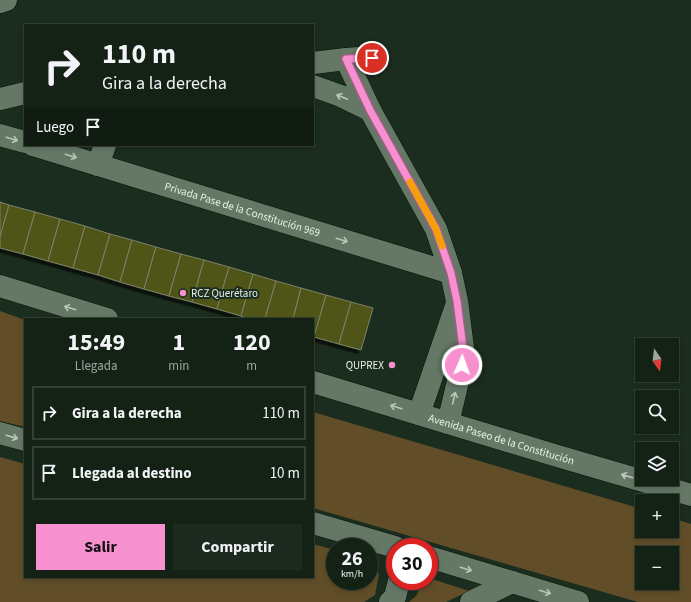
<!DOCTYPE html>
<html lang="es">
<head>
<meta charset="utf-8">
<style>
  :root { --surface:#142216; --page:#1d2a1f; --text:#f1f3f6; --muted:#9da4a1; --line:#333f35; --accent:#f690cf }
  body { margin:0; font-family:"Source Sans 3",sans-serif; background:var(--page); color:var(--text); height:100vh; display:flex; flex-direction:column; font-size:15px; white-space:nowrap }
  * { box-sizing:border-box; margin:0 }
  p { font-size:13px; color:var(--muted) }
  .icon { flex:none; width:22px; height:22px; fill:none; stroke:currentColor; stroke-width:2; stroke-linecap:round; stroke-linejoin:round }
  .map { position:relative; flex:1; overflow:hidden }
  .side { position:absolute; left:24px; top:318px; width:290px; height:260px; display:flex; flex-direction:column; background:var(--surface); border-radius:0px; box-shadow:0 2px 6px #0003,0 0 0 1px var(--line) }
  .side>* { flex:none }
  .hud { position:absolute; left:24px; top:24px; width:290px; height:122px; border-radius:0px; box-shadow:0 2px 6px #0003,0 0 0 1px var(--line); background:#142216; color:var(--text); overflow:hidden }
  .needle { width:26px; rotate:166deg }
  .tools { position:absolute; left:635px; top:338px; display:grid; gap:8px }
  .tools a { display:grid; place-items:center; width:44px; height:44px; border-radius:0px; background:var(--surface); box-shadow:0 2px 6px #0003,0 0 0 1px var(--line); font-size:20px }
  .speed { position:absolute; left:326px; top:538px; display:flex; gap:8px; font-size:20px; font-weight:700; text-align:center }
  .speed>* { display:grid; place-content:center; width:52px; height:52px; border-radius:50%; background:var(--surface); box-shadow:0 2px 6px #0003,0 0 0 1px var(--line); line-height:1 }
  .speed small { font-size:10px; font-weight:400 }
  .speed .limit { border:6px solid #d22; background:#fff; color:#111 }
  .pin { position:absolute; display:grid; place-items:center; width:34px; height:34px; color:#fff; margin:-17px; border:2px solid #fff; border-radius:50%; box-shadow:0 1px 4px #0007 }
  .me { position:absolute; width:44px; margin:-22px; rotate:2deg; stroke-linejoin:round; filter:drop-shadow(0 0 3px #0008) }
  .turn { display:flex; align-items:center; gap:14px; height:84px; padding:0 12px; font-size:18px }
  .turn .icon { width:52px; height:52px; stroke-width:2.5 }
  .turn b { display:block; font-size:28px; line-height:34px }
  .then { display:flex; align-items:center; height:38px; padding:0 12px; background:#0003; gap:8px; font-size:15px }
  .eta { display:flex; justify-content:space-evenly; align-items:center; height:68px; text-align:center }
  .eta b { font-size:24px; font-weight:700; line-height:28px }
  .button { display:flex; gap:8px; margin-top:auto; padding:8px 12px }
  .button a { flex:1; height:46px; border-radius:0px; background:var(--accent); color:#111; font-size:16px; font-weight:700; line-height:46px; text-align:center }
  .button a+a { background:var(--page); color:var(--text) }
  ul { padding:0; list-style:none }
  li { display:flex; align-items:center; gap:12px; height:54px; margin:0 8px 6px; padding:0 4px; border:2px solid var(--line); border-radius:0px }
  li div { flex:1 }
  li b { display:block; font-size:15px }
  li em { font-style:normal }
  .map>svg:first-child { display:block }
  .green { fill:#614e28; fill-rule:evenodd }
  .building { fill:#4f5516; stroke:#7d8169; filter:url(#shadow) }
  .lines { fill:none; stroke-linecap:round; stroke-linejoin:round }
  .minor-casing { stroke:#051507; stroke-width:23 }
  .minor { stroke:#657866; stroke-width:22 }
  .oneway { stroke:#b9c7ba }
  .route-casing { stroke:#a05e87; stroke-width:10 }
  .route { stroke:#f690cf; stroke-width:7 }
  .slow { stroke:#f59e0b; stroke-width:7 }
  .poi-dot { fill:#f690cf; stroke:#1b2d1e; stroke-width:1.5 }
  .labels { text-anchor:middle; stroke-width:4; stroke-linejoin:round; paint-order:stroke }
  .street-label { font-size:11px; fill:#e6f1e7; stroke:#1b2d1e }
  .poi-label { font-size:11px; fill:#e6f1e7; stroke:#1b2d1e; text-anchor:start }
</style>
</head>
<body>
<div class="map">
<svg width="691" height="602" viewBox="0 0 691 602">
  <defs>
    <filter id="shadow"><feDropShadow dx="-3.5" dy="3.5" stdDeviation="0" flood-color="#0009"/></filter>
  </defs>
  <rect width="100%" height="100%" fill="#1b2d1e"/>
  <g class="green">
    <polygon points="0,311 25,320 25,427 0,421"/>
    <path d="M313 412 642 509V531H672V518L691 524V602H638L313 508ZM642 553H672V583H642Z"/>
    <polygon points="0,457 25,464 25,577 313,577 313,544 335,550 335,581 369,581 369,561 379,574 375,595 364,602 0,602"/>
    <polygon points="429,578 469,591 446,602 409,602 417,595 420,584 419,581 429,581"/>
  </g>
  <g class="building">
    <polygon points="0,202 9,205 0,237"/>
    <polygon points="9,205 35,212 23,254 0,248 0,237"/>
    <polygon points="35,212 60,219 48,261 23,254"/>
    <polygon points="60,219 85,226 73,268 48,261"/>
    <polygon points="85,226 110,234 98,275 73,268"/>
    <polygon points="110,234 132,240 120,282 98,275"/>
    <polygon points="132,240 156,247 144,289 120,282"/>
    <polygon points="156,247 181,254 169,296 144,289"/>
    <polygon points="181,254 204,260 192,302 169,296"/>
    <polygon points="204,260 229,267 217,309 192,302"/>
    <polygon points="229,267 253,274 241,316 217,309"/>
    <polygon points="253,274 276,281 265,319 251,319 241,316"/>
    <polygon points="276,281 301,288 293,319 265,319"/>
    <polygon points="301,288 326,295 314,337 313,337 313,319 293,319"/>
    <polygon points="326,295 351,302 339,344 314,337"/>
    <polygon points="351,302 373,308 361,350 339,344"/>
  </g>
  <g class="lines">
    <defs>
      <g id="minor">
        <polyline points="0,2 6,0"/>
        <polyline points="346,59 370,110 436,229 451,273 457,301 464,356 448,423"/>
        <polyline points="313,63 346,59 372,57"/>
        <polyline points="313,86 341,96 370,110"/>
        <polyline points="0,99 25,93"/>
        <polyline points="0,135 25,142"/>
        <path id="s1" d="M33 145 451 273"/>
        <polyline points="98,165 105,145"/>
        <polyline points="0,286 107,319"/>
        <path id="s2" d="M313 382 554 455 691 495"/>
        <polyline points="419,414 456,306"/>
        <polyline points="0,433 25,440"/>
        <polyline points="313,523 395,547"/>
        <polyline points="429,557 578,602"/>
        <polyline points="390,602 395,597 399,581"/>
        <polyline points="471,602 512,582"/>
      </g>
    </defs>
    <use href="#minor" class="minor-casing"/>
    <use href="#minor" class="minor"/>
  </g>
  <defs><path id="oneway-shaft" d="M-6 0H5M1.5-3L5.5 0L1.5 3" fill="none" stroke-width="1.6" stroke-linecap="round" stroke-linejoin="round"/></defs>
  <g class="oneway">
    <use href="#oneway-shaft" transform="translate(342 97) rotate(-157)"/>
    <use href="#oneway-shaft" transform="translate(12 139) rotate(17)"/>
    <use href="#oneway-shaft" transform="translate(71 156) rotate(17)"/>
    <use href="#oneway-shaft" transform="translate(342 240) rotate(17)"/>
    <use href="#oneway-shaft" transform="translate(70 308) rotate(-163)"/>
    <use href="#oneway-shaft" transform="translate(454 398) rotate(-77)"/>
    <use href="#oneway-shaft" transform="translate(396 407) rotate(-163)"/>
    <use href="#oneway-shaft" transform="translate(12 437) rotate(16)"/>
    <use href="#oneway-shaft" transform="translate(627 476) rotate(-164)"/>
    <use href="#oneway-shaft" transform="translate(466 569) rotate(17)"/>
    <use href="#oneway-shaft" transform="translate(545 592) rotate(17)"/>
  </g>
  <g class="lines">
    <defs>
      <polyline id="route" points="372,58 346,59 370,110 436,229 451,273 457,301 464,356 462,365"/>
    </defs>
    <use href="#route" class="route-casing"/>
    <use href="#route" class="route"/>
    <polyline class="slow" points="410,182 436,229 442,246"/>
  </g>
  <g class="poi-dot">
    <circle cx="183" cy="293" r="4"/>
    <circle cx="392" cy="365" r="4"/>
  </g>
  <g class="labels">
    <g class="street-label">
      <text dy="4" stroke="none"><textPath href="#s1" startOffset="219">Privada Pase de la Constitución 969</textPath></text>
      <text dy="4" stroke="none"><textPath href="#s2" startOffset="197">Avenida Paseo de la Constitución</textPath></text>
    </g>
    <g class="poi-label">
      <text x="191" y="297">RCZ Querétaro</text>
      <text x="384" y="369" text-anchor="end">QUPREX</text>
    </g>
  </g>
</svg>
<div class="tools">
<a><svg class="needle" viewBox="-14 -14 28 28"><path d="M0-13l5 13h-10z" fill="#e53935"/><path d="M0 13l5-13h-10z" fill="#9da4a1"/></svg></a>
<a><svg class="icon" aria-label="search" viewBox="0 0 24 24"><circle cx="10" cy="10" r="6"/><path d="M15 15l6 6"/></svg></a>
<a><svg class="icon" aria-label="layers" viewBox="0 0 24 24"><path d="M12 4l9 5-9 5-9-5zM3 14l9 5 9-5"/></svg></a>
<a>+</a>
<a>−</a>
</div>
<div class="speed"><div>26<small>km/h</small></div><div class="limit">30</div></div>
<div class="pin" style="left:372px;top:58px;background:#d93025"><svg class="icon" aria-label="arrive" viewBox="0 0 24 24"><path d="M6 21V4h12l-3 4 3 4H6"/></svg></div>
<svg class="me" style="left:462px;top:365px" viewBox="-20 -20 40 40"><circle r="17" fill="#f690cf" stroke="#fff" stroke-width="3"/><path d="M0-11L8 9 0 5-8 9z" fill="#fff"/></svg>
<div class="hud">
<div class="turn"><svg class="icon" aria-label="right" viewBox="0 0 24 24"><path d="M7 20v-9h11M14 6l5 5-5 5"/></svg><div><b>110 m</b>Gira a la derecha</div></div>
<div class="then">Luego<svg class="icon" aria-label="arrive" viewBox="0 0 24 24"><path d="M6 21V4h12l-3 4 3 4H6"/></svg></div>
</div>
<section class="side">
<div class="eta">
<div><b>15:49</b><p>Llegada</p></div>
<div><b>1</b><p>min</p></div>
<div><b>120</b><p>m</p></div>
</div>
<ul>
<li><svg class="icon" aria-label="right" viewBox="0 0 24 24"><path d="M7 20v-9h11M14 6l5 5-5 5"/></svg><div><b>Gira a la derecha</b></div><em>110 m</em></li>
<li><svg class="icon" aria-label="arrive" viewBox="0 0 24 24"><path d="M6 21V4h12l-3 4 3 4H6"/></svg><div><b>Llegada al destino</b></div><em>10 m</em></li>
</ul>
<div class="button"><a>Salir</a><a>Compartir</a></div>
</section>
</div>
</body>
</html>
